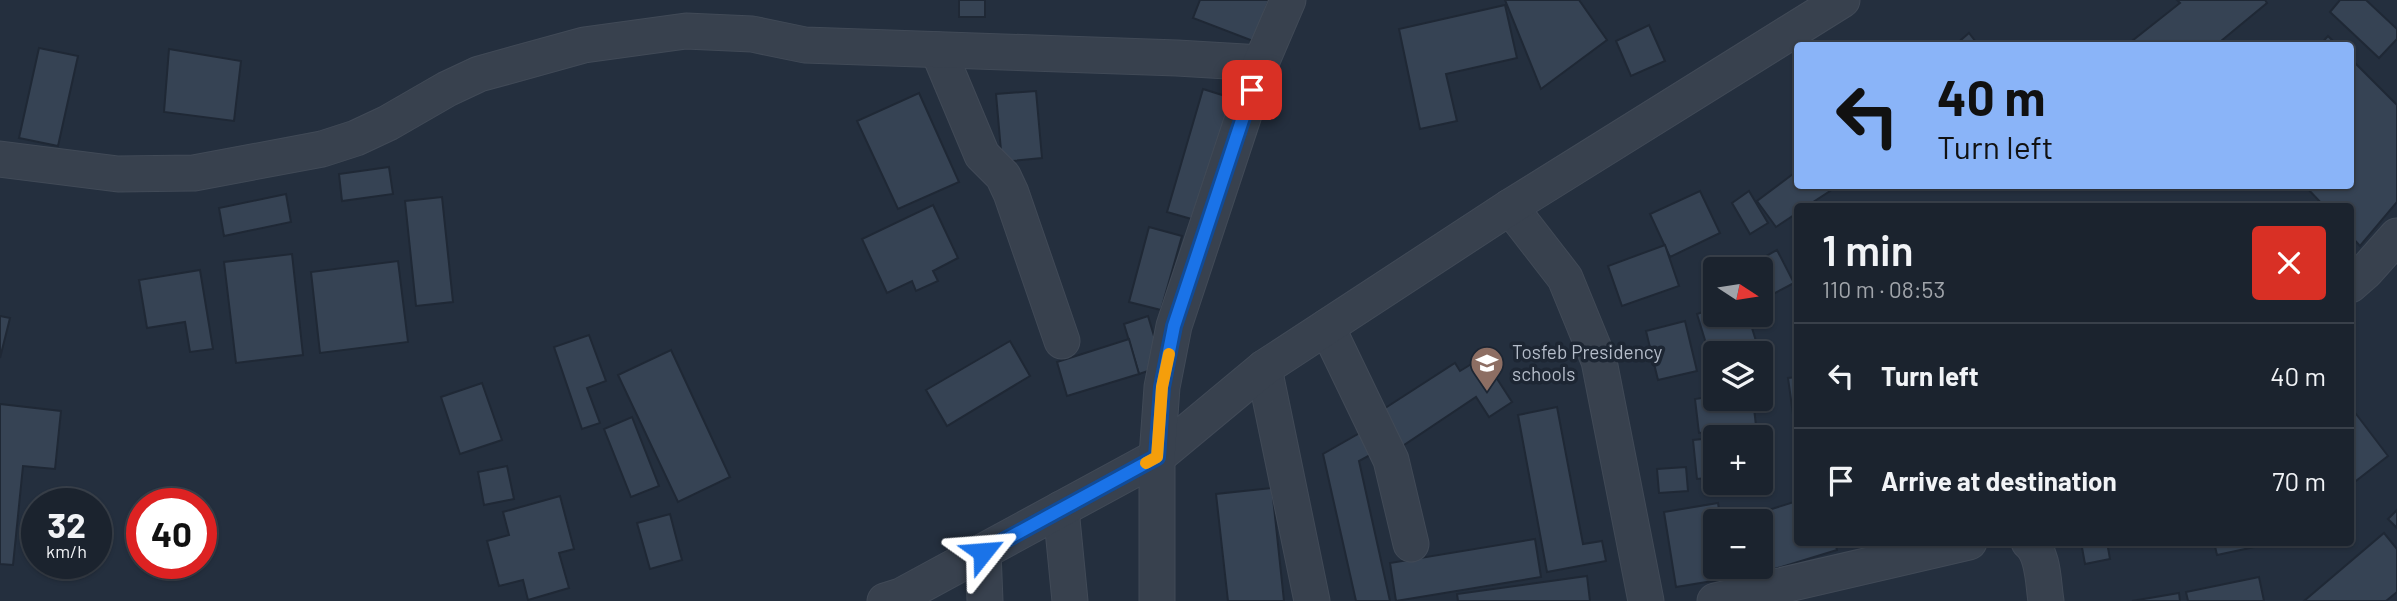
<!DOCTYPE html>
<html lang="en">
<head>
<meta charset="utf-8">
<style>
  :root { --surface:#1b232e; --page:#242b36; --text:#f1f3f6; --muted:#a0a4aa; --line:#39404a }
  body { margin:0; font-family:Barlow,sans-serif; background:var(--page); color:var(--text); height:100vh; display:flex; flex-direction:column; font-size:26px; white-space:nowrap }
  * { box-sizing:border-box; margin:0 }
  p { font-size:23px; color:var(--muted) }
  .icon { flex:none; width:38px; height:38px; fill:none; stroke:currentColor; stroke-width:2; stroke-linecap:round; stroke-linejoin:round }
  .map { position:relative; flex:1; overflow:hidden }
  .sheet { position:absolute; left:1794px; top:203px; width:560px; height:343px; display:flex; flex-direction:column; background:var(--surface); border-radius:7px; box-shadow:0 2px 5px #0004,0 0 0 2px var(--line) }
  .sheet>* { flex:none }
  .banner { position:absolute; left:1794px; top:42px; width:560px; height:147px; border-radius:7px; box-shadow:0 2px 5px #0004,0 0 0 2px var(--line); background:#8ab4f8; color:#111; overflow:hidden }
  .needle { width:46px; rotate:102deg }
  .tools { position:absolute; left:1703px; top:257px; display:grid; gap:14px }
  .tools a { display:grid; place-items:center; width:70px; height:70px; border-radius:7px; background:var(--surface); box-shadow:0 2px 5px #0004,0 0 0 2px var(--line); font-size:35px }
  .speed { position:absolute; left:21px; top:488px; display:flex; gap:14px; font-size:35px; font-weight:700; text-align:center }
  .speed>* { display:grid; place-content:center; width:91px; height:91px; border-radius:50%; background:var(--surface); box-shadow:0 2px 5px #0004,0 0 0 2px var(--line); line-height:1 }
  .speed small { font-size:18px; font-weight:400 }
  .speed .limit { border:10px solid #d22; background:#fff; color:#111 }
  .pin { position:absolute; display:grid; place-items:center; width:60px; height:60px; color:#fff; margin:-30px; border-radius:14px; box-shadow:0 4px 10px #0006 }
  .me { position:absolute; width:77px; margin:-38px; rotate:62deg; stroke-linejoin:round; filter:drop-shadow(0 0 5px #0008) }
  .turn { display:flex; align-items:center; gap:24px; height:147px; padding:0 28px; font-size:32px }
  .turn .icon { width:91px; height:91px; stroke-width:2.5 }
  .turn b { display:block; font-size:49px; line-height:60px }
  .round { display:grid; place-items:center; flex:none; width:74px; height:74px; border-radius:7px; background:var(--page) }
  .overview { display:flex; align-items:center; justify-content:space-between; height:119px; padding:0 28px }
  h1 { font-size:42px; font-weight:600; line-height:52px }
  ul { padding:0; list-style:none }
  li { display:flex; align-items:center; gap:21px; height:105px; padding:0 28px; border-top:2px solid var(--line) }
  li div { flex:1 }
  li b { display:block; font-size:26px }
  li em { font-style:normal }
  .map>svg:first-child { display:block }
  .building { fill:#364354; stroke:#1f2835; stroke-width:2 }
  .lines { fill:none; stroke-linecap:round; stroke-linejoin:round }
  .minor-casing { stroke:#414a57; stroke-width:37 }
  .minor { stroke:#38414e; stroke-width:35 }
  .route-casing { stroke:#114b97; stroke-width:18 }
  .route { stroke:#1a73e8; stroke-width:12 }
  .slow { stroke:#f59e0b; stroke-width:12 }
  .labels { text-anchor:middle; stroke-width:7; stroke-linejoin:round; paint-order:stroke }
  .poi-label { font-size:19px; fill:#b4bcc9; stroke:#1d2633; text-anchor:start }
</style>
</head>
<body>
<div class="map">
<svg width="2397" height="601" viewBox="0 0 2397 601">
  <rect width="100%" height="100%" fill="#242f3e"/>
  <g class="building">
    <rect x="959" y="0" width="26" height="17"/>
    <polygon points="1200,0 1269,0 1253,41 1193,18"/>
    <polygon points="1505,0 1579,0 1607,40 1541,89"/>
    <polygon points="2177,0 2265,0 2267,3 2215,46 2136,46 2132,41 2180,3"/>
    <polygon points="2340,0 2366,0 2397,29 2397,39 2379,58 2330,12"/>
    <polygon points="1505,5 1517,58 1446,74 1457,121 1420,129 1399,29"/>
    <polygon points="1649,25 1665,61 1631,76 1616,41"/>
    <polygon points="1969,33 1979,46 1954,46"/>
    <polygon points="2328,36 2338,46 2319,46"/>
    <polygon points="39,48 78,56 58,146 19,138"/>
    <polygon points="169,49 241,61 234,121 164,112"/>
    <polygon points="2350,58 2397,105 2397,202 2360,246 2350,235 2350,206 2324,206 2305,186 2350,186"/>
    <polygon points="1203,89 1238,100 1202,222 1167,212"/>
    <polygon points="1036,91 1042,158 1002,162 996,94"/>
    <polygon points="919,93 959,182 898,209 857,121"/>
    <polygon points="389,167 393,194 342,201 339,174"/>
    <polygon points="1797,171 1797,186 1826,186 1830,191 1807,206 1797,206 1797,213 1776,227 1757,201"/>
    <polygon points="1700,191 1720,233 1670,257 1650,214"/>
    <polygon points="1749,191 1768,223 1750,234 1732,203"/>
    <polygon points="286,194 291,222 224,236 219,208"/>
    <polygon points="442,197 453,302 416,306 405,201"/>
    <polygon points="933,205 958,258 933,271 938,281 916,291 912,281 887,293 862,239"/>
    <polygon points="1149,227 1182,236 1161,310 1129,302"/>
    <polygon points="1665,245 1679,286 1622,306 1608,266"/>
    <polygon points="1777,250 1794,283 1760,301 1760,270 1741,270"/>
    <polygon points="292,254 303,355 236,363 224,262"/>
    <polygon points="398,261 408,342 320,353 311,272"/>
    <polygon points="200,270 213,349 190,352 185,322 147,328 139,280"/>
    <polygon points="1715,302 1715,315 1748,315 1760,354 1715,354 1715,373 1697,314 1712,309 1711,303"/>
    <polygon points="0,316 10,318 0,358"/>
    <polygon points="1148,316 1163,366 1139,374 1124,324"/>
    <polygon points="1685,321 1697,371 1658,380 1646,331"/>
    <polygon points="589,335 606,381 587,388 600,423 582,429 554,347"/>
    <polygon points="1129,339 1139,374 1067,396 1057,362"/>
    <polygon points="1010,341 1030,376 947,426 926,390"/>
    <polygon points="671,350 730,477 678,502 618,375"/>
    <polygon points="1483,357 1512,402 1489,417 1476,397 1398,449 1376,414 1455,363 1460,371"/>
    <polygon points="1797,377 1797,414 1793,414 1788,378"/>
    <polygon points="482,383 502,440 460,454 441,397"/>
    <polygon points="1715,396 1715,399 1753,399 1756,426 1699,433 1695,399"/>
    <polygon points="0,404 61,411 55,469 23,466 13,565 0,564"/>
    <polygon points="2350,406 2388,456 2352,484 2350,481"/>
    <polygon points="1557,407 1583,544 1602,541 1606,561 1547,572 1518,415"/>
    <polygon points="632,417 659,486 631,497 604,429"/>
    <polygon points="1365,430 1372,454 1359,461 1390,601 1356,601 1323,454"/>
    <polygon points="1752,434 1753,438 1715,438 1715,477 1697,479 1693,440"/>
    <polygon points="507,466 514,499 484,505 478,472"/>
    <polygon points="1686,467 1688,491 1659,493 1657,469"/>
    <polygon points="1272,488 1284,601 1228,601 1216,494"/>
    <polygon points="560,496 574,549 559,553 569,588 528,600 523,580 499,586 487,541 509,535 503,512"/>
    <polygon points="1797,501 1797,542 1835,542 1837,550 1745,578 1741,567 1760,567 1760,522 1731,522"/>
    <polygon points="1718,503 1721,522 1715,522 1715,567 1729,567 1731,578 1676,587 1664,512"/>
    <polygon points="2397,510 2397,528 2388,519"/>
    <polygon points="670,514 682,560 650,569 637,523"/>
    <polygon points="2384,533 2397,549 2397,592 2386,601 2304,601"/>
    <polygon points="1535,539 1541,577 1396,601 1390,563"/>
    <polygon points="2081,542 2107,542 2110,559 2085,564"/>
    <polygon points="2214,542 2264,542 2264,545 2217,555"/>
    <polygon points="1587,576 1590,601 1458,601 1457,594"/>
    <polygon points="2259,577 2264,601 2188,601 2186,592"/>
    <polygon points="2179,593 2180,601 2132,601"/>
  </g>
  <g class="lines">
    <defs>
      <g id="minor">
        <polyline points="938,50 982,155 1003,176 1011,193 1062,341"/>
        <polyline points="0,159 118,174 194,173 322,149 356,138 388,123 447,89 479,74 584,45 686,31 752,34 805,45 1177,58 1261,63"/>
        <polyline points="1510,207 1565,278 1599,361 1646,601"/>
        <polyline points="2350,285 2366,271 2397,236"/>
        <polyline points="1327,327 1391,460 1411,544"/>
        <polyline points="1264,368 1312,601"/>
        <polyline points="1061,509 1070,601"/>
        <path d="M2029 542C2044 554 2043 583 2046 601"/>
        <polyline points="983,552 985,601"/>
        <polyline points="885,601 901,596 1157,457 1264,368 1510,207 1842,0"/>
        <polyline points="1157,601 1157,457 1162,387 1174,326 1261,63 1288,0"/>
        <polyline points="1715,601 1969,542"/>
      </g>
    </defs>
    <use href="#minor" class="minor-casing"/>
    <use href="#minor" class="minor"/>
  </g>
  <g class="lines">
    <defs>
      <polyline id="route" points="983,552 1157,457 1162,387 1174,326 1252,90"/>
    </defs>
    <use href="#route" class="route-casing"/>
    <use href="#route" class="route"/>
    <polyline class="slow" points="1146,463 1157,457 1162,387 1169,354"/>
  </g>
  <defs>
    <symbol id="school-pin" viewBox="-11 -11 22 30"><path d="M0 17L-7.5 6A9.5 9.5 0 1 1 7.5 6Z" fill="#8d6e63" stroke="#1d2633"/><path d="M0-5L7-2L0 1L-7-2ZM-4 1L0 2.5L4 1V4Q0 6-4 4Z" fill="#fff"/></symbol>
  </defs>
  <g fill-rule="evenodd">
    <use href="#school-pin" x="1468" y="344" width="38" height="52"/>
  </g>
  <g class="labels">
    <g class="poi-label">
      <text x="1512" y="359">Tosfeb Presidency<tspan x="1512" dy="22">schools</tspan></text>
    </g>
  </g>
</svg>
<div class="tools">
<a><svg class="needle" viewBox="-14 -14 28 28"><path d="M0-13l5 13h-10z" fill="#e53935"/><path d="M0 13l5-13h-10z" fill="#a0a4aa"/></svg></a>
<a><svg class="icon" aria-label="layers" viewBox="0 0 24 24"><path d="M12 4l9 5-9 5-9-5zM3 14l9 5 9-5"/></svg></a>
<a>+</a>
<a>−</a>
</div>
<div class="speed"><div>32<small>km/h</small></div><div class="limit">40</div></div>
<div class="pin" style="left:1252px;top:90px;background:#d93025"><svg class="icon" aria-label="arrive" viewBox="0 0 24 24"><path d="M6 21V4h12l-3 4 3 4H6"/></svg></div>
<svg class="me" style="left:983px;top:552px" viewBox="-20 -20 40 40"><path d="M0-17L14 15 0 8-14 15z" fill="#1a73e8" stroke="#fff" stroke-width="4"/></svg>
<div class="banner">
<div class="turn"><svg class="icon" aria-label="left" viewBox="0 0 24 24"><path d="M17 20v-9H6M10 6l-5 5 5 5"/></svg><div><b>40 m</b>Turn left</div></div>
</div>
<section class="sheet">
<div class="overview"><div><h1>1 min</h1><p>110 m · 08:53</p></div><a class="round" style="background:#d93025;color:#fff"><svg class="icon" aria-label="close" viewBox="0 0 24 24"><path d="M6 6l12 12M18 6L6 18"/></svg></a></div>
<ul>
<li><svg class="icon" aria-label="left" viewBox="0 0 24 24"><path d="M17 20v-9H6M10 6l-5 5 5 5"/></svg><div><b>Turn left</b></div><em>40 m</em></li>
<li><svg class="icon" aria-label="arrive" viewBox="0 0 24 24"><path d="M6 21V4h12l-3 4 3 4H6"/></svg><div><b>Arrive at destination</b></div><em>70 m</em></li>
</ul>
</section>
</div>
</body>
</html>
